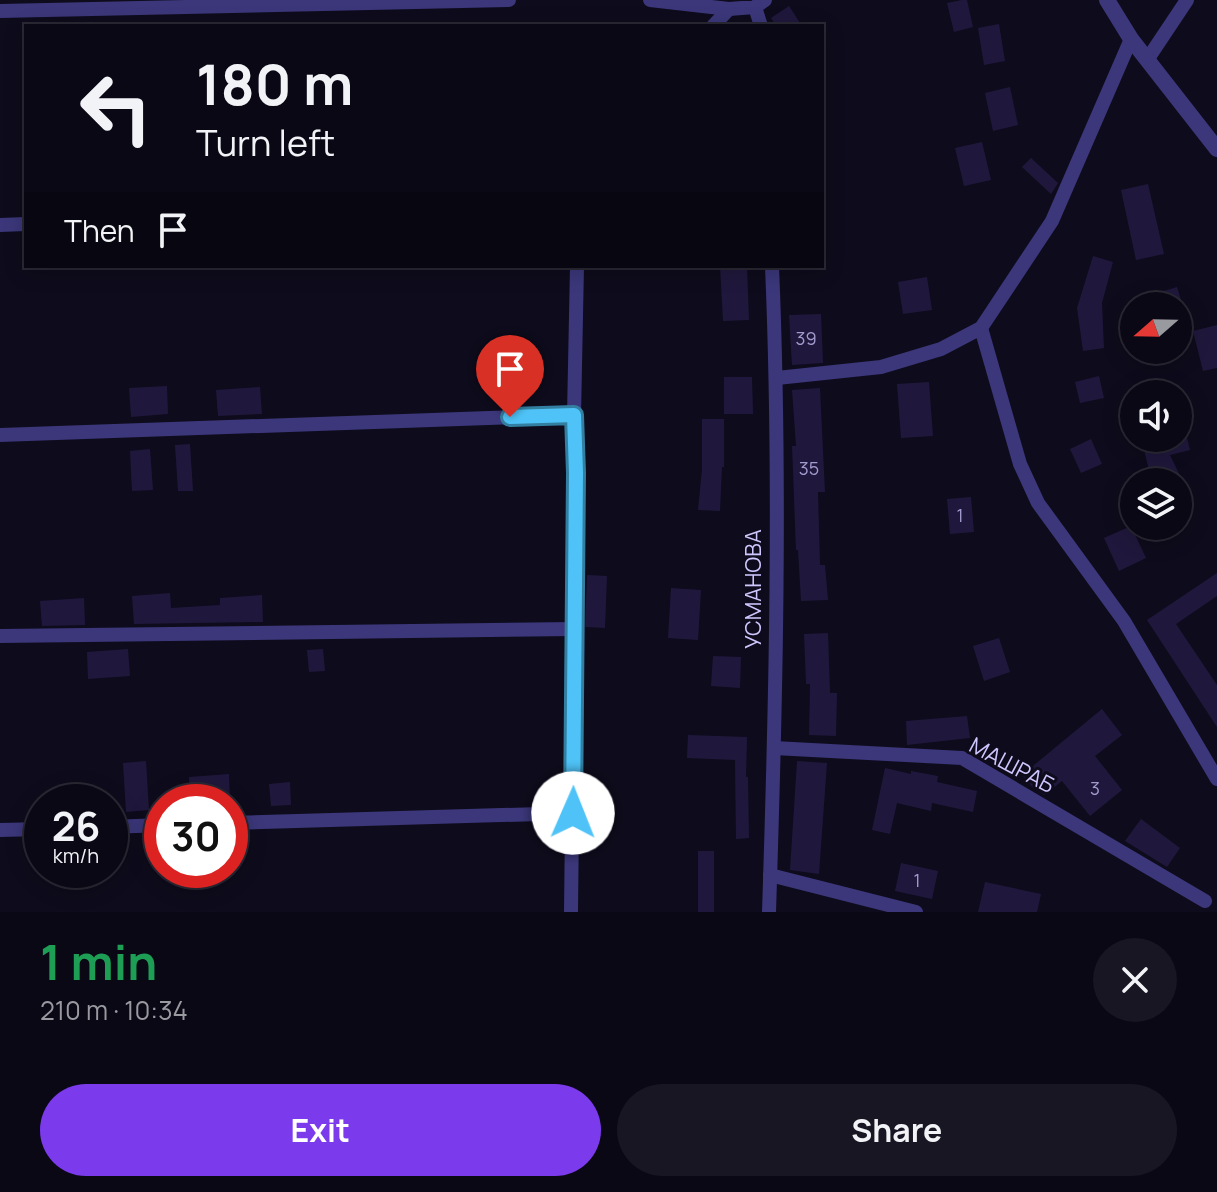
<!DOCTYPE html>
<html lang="en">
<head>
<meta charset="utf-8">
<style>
  :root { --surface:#0a0815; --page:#181622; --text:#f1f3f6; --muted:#999aa0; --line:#2a2934; --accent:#7c3aed }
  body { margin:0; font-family:Manrope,sans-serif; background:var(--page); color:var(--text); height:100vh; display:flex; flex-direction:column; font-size:30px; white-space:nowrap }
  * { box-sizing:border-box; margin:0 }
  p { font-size:26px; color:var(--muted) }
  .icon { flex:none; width:44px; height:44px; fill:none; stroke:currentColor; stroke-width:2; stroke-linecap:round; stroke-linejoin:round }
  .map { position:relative; height:912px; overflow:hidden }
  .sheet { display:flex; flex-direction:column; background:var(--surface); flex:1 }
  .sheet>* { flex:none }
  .guide { position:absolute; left:24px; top:24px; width:800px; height:244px; border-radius:0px; box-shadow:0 4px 20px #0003,0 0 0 2px var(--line); background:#0a0815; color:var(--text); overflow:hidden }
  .needle { width:52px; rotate:250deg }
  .fabs { position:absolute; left:1120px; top:292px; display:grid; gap:16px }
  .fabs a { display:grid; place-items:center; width:72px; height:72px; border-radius:50%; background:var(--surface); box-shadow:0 4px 20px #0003,0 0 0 2px var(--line); font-size:40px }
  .speed { position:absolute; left:24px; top:784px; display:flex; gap:16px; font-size:40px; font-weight:700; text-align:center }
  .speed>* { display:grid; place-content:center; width:104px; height:104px; border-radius:50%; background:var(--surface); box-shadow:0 4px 20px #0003,0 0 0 2px var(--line); line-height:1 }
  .speed small { font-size:20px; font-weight:400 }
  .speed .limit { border:12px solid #d22; background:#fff; color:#111 }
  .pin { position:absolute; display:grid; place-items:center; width:68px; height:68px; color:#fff; margin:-82px -34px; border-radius:50% 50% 50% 0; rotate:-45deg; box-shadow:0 0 8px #0007 }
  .pin .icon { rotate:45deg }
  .me { position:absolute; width:88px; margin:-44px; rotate:1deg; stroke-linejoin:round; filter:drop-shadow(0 0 6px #0008) }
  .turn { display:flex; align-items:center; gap:28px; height:168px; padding:0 40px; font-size:36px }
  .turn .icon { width:104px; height:104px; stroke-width:2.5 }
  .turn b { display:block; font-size:56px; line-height:68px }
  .then { display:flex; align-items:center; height:76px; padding:0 40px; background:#0003; gap:16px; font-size:30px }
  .round { display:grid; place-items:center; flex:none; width:84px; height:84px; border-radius:42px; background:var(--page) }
  .headline { display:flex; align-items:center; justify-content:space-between; height:136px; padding:0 40px }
  h1 { font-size:48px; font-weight:700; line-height:60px; color:#1e9e55 }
  .action { display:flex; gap:16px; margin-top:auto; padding:16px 40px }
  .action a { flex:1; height:92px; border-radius:48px; background:var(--accent); color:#fff; font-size:32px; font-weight:700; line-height:92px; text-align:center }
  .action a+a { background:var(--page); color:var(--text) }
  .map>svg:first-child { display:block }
  .building { fill:#20183c }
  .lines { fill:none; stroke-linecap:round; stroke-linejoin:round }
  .minor { stroke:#3b377a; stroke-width:14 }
  .tertiary { stroke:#3b377a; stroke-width:16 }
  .route-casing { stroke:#337fa1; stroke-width:20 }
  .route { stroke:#4fc3f7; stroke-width:14 }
  .labels { text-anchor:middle; stroke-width:6; stroke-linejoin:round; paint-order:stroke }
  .number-label { font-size:18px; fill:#a29bce }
  .street-label { font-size:22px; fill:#cec7fe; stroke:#0e0b1c }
</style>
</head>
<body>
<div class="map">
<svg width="1217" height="912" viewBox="0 0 1217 912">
  <rect width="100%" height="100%" fill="#0e0b1c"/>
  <g class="building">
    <polygon points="962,0 967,0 973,27 954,32 947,3"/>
    <polygon points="789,6 802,26 776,26 771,18"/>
    <polygon points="999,24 1005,61 984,65 978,28"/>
    <polygon points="1010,87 1018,125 993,131 985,93"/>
    <polygon points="982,142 991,180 964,186 955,148"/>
    <polygon points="1031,158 1058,183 1051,194 1022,167"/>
    <polygon points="1148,184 1164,254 1136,260 1121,190"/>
    <polygon points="1093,256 1113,262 1102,303 1104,348 1083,351 1077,308"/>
    <polygon points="720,266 747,266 749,320 723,321"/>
    <polygon points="927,277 932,310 903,314 898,282"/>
    <polygon points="1177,287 1183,306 1154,306 1150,295"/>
    <polygon points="821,314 823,363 792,365 789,315"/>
    <polygon points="1217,325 1217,368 1203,371 1193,331"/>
    <polygon points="1099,376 1104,398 1080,403 1075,382"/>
    <polygon points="724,377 752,377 753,414 724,414"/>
    <polygon points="929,382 933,436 901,438 897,384"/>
    <polygon points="167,386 168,414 131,417 129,388"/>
    <polygon points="260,387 262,414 218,416 216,390"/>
    <polygon points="820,388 825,492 818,492 820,565 825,565 828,600 801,601 798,550 796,550 792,446 796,446 792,390"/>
    <polygon points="702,419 724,419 724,467 722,467 720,511 698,510 702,469"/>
    <polygon points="1141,438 1187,438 1190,450 1170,455 1183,482 1156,482 1148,466"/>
    <polygon points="1091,439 1102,464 1081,473 1070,449"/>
    <polygon points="190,444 193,491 178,491 175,445"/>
    <polygon points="150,449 153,490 132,491 130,451"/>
    <polygon points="971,497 974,532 950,534 947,499"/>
    <polygon points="1131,526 1146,558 1119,571 1104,538"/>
    <polygon points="1217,573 1217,596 1176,624 1217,685 1217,727 1147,620"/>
    <polygon points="587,575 607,576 605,628 585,627"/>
    <polygon points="671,588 701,590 698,640 668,638"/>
    <polygon points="170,593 171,608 220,605 220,598 262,595 263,622 134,624 132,596"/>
    <polygon points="84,598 85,625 42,626 40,601"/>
    <polygon points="828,633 830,693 837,693 836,736 809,735 810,684 806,684 804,634"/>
    <polygon points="999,638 1010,672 984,681 973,646"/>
    <polygon points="128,649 130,676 88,679 87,652"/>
    <polygon points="323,649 325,671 309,672 307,650"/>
    <polygon points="713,656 741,657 740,688 711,686"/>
    <polygon points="1102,709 1122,735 1095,756 1122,790 1090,816 1062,781 1044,795 1033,788 1022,775"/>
    <polygon points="967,716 970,738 907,745 906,721"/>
    <polygon points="688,735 747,737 746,777 748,777 749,838 736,839 735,760 687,758"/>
    <polygon points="146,761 149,810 126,812 123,763"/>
    <polygon points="797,761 827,763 819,874 790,870"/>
    <polygon points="885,768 911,774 911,771 938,776 937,782 977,791 973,812 932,803 931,811 897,803 890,834 872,830"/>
    <polygon points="229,774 230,802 190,802 189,777"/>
    <polygon points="290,782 291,805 271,806 269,784"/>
    <polygon points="1141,819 1180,848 1167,867 1125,841"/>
    <rect x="698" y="851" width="16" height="61"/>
    <polygon points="901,863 938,871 932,899 895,891"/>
    <polygon points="985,882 1041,894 1037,912 978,912"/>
  </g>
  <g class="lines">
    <g class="minor">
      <polyline points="650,0 729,9 755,7 765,0"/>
      <polyline points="755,7 761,26"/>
      <polyline points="0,11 509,0"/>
      <polyline points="713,26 729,9"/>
      <polyline points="1147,60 1187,0"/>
      <polyline points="0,225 26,224"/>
      <polyline points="981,328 1020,464 1038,503 1124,621 1217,779"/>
      <polyline points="777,378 881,367 941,349 981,328 1052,221 1131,39"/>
      <polyline points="0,435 574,415"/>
      <polyline points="0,636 575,629"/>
      <polyline points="774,748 962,758 1205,901"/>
      <polyline points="230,823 573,813"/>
      <polyline points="110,827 162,825"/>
      <polyline points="0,830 42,829"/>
      <polyline points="770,875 916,912"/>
      <polyline points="571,912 576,473 574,415 577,266"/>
      <path d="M769 912C776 697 781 481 772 266"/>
    </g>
    <polyline class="tertiary" points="1107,0 1131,39 1217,149"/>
  </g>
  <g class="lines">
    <defs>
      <polyline id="route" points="510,417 574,415 576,473 573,813"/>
    </defs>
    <use href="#route" class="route-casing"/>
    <use href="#route" class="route"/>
  </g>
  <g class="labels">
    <g class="number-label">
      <text x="806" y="345">39</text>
      <text x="809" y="475">35</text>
      <text x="960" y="522">1</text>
      <text x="1095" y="795">3</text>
      <text x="917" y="887">1</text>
    </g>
    <g class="street-label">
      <text transform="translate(753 589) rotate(-90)" y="8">УСМАНОВА</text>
      <text transform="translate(1012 765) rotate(28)" y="8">МАШРАБ</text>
    </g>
  </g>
</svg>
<div class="fabs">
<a><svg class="needle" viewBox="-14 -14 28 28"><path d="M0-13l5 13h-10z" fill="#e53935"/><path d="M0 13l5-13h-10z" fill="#999aa0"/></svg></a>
<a><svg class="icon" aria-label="sound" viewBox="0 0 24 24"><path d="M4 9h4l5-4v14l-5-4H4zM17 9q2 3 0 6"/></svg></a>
<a><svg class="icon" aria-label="layers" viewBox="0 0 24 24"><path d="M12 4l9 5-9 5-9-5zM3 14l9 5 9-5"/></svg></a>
</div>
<div class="speed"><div>26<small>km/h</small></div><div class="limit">30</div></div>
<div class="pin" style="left:510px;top:417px;background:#d93025"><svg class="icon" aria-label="arrive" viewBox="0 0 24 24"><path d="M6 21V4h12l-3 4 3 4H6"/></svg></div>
<svg class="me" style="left:573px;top:813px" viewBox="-20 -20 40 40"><circle r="19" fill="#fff"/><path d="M0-13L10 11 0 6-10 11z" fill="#4fc3f7"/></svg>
<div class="guide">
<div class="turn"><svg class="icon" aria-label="left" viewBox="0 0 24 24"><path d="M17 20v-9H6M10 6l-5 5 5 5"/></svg><div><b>180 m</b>Turn left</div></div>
<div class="then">Then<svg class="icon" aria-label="arrive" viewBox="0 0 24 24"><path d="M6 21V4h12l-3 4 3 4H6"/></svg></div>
</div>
</div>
<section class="sheet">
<div class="headline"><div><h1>1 min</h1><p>210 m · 10:34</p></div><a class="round"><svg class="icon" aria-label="close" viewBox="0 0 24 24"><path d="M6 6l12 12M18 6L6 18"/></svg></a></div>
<div class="action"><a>Exit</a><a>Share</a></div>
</section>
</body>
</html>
